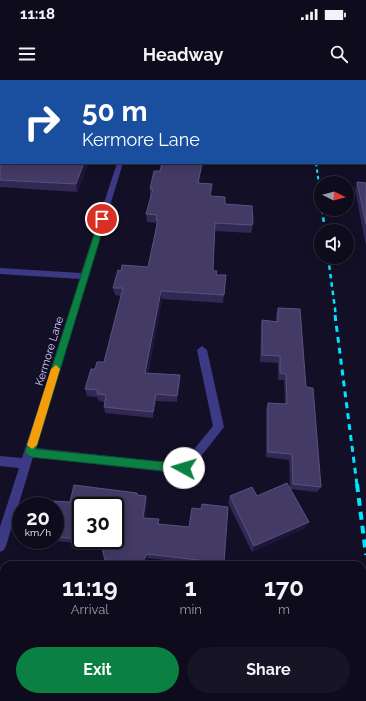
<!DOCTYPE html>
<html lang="en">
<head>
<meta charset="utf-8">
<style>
  :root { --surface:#0e0b1c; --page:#171425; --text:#f1f3f6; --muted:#9b9ba3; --line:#2e2b3b; --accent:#0b8043 }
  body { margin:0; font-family:Raleway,sans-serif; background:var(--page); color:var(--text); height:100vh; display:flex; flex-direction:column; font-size:15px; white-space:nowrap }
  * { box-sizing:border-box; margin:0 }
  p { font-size:13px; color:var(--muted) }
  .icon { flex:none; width:22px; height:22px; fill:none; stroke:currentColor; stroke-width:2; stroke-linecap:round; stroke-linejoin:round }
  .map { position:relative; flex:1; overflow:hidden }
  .panel { position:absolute; left:0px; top:481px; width:366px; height:140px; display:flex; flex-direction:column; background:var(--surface); border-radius:12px 12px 0 0; box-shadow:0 2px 10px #0003,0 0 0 1px var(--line) }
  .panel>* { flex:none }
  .hud { position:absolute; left:0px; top:0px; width:366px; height:84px; box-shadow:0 2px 10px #0003,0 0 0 1px var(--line); background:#1a4fa0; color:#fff; overflow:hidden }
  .needle { width:26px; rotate:96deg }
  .controls { position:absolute; left:314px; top:96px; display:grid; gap:8px }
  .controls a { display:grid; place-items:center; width:40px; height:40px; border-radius:50%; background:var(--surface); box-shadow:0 2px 10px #0003,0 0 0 1px var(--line); font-size:20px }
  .speed { position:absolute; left:12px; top:417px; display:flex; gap:8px; font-size:20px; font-weight:700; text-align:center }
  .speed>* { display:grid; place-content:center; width:52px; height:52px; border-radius:50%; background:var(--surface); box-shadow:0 2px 10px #0003,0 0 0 1px var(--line); line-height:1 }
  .speed small { font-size:10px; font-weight:400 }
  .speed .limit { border:2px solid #111; border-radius:6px; background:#fff; color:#111 }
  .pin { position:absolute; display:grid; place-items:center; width:34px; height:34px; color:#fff; margin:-17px; border:2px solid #fff; border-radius:50%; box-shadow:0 1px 4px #0007 }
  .me { position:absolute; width:44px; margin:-22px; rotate:276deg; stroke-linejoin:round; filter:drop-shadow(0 0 3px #0008) }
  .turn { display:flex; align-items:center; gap:14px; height:84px; padding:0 16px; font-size:18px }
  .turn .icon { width:52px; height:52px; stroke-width:2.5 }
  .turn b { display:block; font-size:28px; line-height:34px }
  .eta { display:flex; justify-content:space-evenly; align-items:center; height:68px; text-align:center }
  .eta b { font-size:24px; font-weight:700; line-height:28px }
  .cta { display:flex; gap:8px; margin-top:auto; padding:8px 16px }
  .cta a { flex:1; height:46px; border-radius:24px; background:var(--accent); color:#fff; font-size:16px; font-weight:700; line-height:46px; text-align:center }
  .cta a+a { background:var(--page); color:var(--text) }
  .status { display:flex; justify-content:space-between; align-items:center; height:28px; padding:0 20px; background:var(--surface); direction:ltr }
  .status svg { height:11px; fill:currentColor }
  header { display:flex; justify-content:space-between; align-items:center; height:52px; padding:0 16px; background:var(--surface); font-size:18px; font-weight:700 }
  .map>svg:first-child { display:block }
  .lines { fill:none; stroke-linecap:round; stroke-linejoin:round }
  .lane { fill:#3d3a85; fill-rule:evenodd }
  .street { fill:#3d3a85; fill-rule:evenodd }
  .rail-far3 { stroke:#00e5ff; stroke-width:2; stroke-dasharray:3.5 3; stroke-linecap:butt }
  .rail-far2 { stroke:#00e5ff; stroke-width:2.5; stroke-dasharray:4.5 4; stroke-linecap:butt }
  .rail-far1 { stroke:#00e5ff; stroke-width:3; stroke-dasharray:6 5; stroke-linecap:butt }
  .rail { stroke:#00e5ff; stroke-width:4; stroke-dasharray:8 6; stroke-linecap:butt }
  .wall { fill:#312854; fill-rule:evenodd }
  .shaded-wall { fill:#1d163a }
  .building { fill:#433a66; stroke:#5a527e }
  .route { fill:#0b8043; stroke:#07532c }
  .slow { fill:#f59e0b }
  .labels { text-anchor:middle; stroke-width:4; stroke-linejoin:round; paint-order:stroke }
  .street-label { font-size:11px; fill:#d9d4ff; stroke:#130f26 }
</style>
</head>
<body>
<div class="status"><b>11:18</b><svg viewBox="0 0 49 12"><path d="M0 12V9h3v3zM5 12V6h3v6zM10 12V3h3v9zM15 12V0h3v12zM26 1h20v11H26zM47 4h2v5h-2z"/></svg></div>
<header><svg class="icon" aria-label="menu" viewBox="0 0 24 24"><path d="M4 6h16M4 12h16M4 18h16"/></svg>Headway<svg class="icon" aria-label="search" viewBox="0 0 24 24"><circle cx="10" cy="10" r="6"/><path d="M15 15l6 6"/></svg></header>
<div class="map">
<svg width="366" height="621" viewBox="0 0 366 621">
  <rect width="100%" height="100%" fill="#130f26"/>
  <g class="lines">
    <g class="lane">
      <polygon points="182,0 188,0 181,1"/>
      <rect x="232" y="0" width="6" height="1"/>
      <rect x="285" y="0" width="6" height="1"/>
    </g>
    <g class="street">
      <rect x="144" y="0" width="6" height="1"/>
      <polygon points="0,59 1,59 0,65"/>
      <polygon points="117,83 123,83 36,368 182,384 213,346 197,270 202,266 207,270 224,347 188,393 184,394 33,377 6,466 4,470 0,472 0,447 19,388 0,386 0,376 22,378 80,199 0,194 0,188 81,193"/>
    </g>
    <polyline class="rail-far3" points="316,83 319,104"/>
    <g class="rail-far2">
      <polyline points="319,103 321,120"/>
      <polyline points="322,129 325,151"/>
      <polyline points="328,177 336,236"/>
    </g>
    <polyline class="rail-far1" points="335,235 357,405"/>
    <polyline class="rail" points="357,404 366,475"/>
  </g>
  <g class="wall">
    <polygon points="202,0 231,0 231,1"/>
    <rect x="239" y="0" width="42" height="1"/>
    <polygon points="345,0 366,0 366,70 365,70 365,1 345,1"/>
    <polygon points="89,83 77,112 0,107 0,86"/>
    <polygon points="162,83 203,83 199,103 211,116 253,142 252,150 251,153 215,151 213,191 216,195 226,195 223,223 162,219 148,293 180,295 180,302 177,322 156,321 153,338 105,333 104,327 105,322 99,321 97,317 87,316 85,309 95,289 104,282 121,216 115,215 113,208 121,191 148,187 156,148 156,143 147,142 146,134 151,117 150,117 150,109 160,91"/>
    <polygon points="357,102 366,103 366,166 355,110"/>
    <polygon points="278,228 306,307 321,407 317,412 290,409 305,448 252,472 228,423 230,416 257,416 290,409 289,380 266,377 266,329 268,323 285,324 284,300 278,300 278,283 260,282 261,248 262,240 276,242 276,235"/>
    <path d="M137 413 138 415 146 416 147 422 145 438 159 439V444L224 483V485H207L148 478 144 485H122L107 484 105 480 102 466 47 460H55V426L70 422ZM81 426 115 460H81Z"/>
  </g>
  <g class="shaded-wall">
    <polygon points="1,27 1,38 0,39 0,28"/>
    <polygon points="84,83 89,83 77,112 76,104"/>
    <polygon points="202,83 203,83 198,111 198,103"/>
    <polygon points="161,211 162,219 146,300 145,293"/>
    <polygon points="180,295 180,302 177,322 177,316"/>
    <polygon points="156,314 156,321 153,338 153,332"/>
    <polygon points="146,416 147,422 144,443 143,438"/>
    <polygon points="309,442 305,448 252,472 254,466"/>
    <polygon points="147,474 148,478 144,485 142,485 142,483"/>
  </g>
  <g class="building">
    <rect x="50" y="0" width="62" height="1"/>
    <polygon points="349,0 366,0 366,57 365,57 365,1 349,1"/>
    <polygon points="0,12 1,12 1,27 0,28"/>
    <polygon points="2,83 84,83 76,104 0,100 0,86"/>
    <polygon points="162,83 202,83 198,103 212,104 210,116 225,117 225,124 252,126 253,142 252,145 215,143 213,191 217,191 216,195 226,195 224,215 161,211 145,293 180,295 177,316 156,314 153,332 104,327 106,315 97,314 98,310 85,309 91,289 95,289 97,282 104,282 123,208 113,208 118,190 121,191 122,185 148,187 158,140 156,140 157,135 146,134 153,109 150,109 154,91 160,91"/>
    <polygon points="357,102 366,103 366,144"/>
    <polygon points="278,228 300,229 306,307 313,308 321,407 293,404 292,374 268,372 268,323 287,324 286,294 280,293 280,276 262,275 262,240 278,242"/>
    <polygon points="287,403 309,442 254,466 230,416 252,407 257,416"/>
    <polygon points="74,405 137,413 137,415 146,416 143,438 159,439 158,444 189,447 192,428 201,429 202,424 228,427 224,483 147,474 142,483 105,480 100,461 86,460 115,460 115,426 81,426 81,459 55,457 55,426 51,426 53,421 70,422"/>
    <polygon points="206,617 297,617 300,621 209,621"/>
  </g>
  <polygon class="route" points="102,137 106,139 36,369 184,384 188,385 189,388 188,392 184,393 30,377 25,372 99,139"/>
  <polygon class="slow" points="56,285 60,289 37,365 32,369 27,365 51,289"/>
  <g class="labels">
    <g class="street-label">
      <text transform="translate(49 271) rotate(-73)" y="4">Kermore Lane</text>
    </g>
  </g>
</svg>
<div class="controls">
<a><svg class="needle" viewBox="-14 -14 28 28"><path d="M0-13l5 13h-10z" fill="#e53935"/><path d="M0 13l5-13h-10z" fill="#9b9ba3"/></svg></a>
<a><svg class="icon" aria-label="sound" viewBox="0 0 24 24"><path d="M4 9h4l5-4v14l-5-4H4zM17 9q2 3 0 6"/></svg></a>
</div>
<div class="speed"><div>20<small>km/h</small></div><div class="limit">30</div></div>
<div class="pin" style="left:102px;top:139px;background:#d93025"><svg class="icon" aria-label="arrive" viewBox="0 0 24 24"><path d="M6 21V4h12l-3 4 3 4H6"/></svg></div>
<svg class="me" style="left:184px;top:388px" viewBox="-20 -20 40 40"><circle r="19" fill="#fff"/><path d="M0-13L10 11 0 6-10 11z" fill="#0b8043"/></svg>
<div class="hud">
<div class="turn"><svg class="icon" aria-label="right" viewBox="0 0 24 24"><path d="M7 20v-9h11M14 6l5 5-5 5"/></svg><div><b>50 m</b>Kermore Lane</div></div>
</div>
<section class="panel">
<div class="eta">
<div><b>11:19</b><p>Arrival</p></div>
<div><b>1</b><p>min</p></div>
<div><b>170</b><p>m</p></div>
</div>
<div class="cta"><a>Exit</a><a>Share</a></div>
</section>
</div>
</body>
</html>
